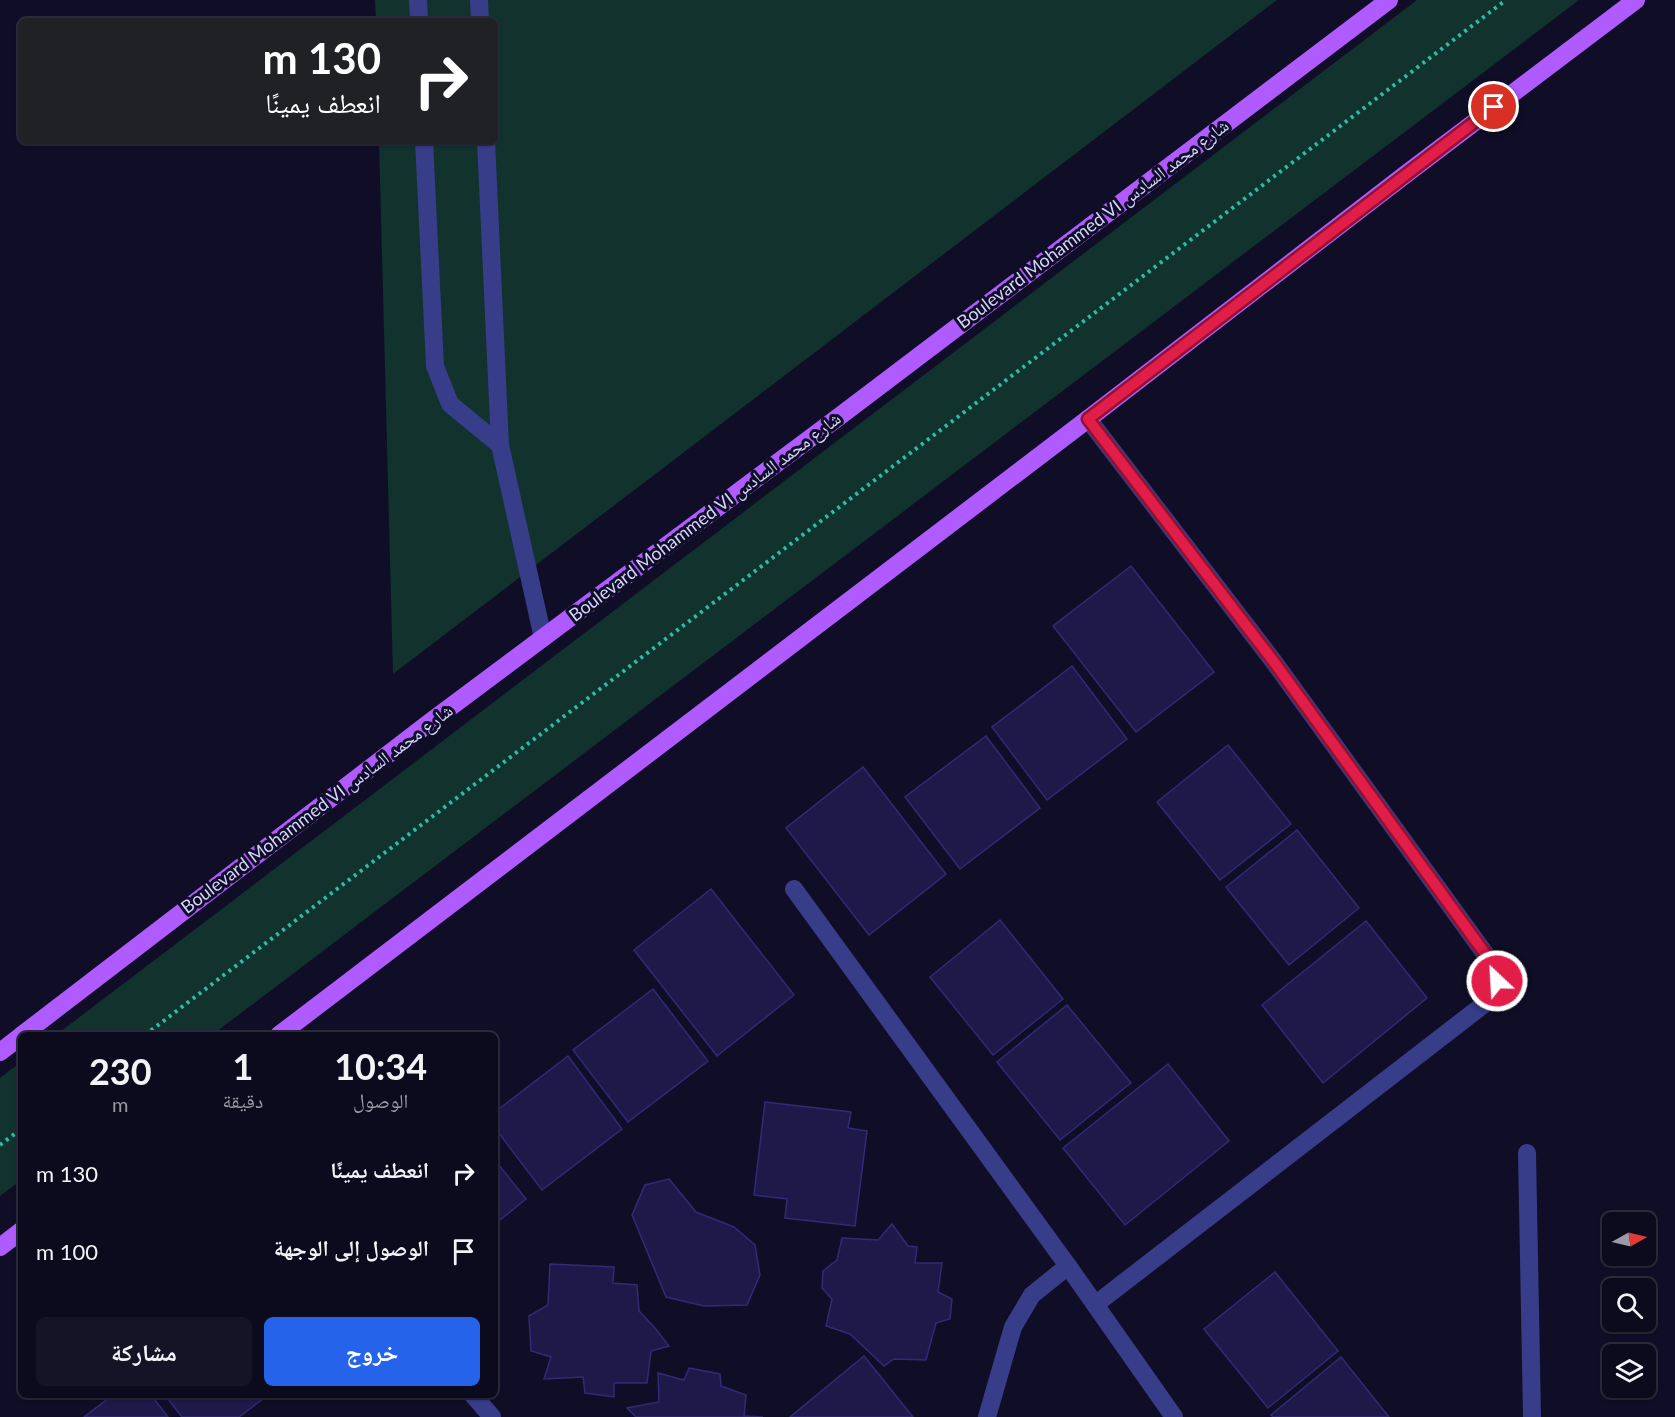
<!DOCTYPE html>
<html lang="ar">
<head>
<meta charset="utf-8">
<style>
  :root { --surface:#0c0a1d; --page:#151326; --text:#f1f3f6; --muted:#9a9aa4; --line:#2c2b3b; --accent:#2563eb }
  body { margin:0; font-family:Lato,"Noto Naskh Arabic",sans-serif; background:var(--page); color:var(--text); direction:rtl; height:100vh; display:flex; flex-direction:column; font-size:22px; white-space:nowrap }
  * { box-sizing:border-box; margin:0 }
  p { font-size:20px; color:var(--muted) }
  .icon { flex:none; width:33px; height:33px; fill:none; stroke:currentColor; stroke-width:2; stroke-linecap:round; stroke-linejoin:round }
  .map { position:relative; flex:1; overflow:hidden; direction:ltr }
  .sheet { position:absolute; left:18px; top:1032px; width:480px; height:366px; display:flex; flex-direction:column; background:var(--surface); border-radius:9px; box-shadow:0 2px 4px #0004,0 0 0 2px var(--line); direction:rtl }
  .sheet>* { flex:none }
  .top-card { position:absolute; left:18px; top:18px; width:480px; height:126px; border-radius:9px; box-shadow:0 2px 4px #0004,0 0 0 2px var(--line); direction:rtl; background:#202124; color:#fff; overflow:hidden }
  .needle { width:39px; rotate:82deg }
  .tools { position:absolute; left:1602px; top:1212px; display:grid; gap:12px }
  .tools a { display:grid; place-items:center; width:54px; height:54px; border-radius:9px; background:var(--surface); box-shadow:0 2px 4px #0004,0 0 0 2px var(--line); font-size:30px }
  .pin { position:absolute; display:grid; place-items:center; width:51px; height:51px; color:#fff; margin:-26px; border:3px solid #fff; border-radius:50%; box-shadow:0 2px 6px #0007 }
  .me { position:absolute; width:66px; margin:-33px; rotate:335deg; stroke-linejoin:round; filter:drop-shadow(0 0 4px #0008) }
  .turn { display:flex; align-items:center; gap:21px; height:126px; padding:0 18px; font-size:27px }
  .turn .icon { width:78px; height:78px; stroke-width:2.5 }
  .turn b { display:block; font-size:42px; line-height:51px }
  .eta { display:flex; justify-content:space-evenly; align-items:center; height:102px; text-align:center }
  .eta b { font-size:36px; font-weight:700; line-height:42px }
  .button { display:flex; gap:12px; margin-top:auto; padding:12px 18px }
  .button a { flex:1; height:69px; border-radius:9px; background:var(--accent); color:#fff; font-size:24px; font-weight:700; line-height:69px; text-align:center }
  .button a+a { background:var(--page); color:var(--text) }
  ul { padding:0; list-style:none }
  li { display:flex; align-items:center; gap:18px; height:78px; padding:0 18px }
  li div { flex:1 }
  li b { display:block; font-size:22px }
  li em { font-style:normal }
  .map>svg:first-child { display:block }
  .green { fill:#11322d }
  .building { fill:#1e1949; stroke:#312a76; stroke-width:1.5 }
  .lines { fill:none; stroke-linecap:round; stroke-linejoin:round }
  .path { stroke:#29bea5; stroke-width:4; stroke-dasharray:3 4.5; stroke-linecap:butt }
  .lane { stroke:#373d89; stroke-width:18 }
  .street { stroke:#373d89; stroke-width:18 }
  .primary { stroke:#b05bff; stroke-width:18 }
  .route-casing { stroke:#92132f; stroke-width:15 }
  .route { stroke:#e11d48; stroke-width:10 }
  .labels { text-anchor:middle; stroke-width:6; stroke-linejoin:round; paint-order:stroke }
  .street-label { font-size:18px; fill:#d5d4ff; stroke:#100e27 }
</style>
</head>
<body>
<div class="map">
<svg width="1675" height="1417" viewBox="0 0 1675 1417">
  <rect width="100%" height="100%" fill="#100e27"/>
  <g class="green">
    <polygon points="375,0 1277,0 393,674 379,141 495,141 495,21 376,21"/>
    <polygon points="1417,0 1579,0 212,1035 56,1035"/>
    <polygon points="21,1062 21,1180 0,1196 0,1078"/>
  </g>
  <g class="building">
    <polygon points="1131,566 1214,672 1136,732 1053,626"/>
    <polygon points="1072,666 1127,739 1047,800 992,727"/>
    <polygon points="986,736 1040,808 960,869 905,797"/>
    <polygon points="1228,745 1291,824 1220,880 1157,802"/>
    <polygon points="863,767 946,874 869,935 786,828"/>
    <polygon points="1297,830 1359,908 1289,965 1226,887"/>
    <polygon points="711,889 794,995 717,1056 634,950"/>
    <polygon points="1000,920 1063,999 993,1055 930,977"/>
    <polygon points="1366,921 1427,998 1323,1083 1262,1005"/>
    <polygon points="653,989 708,1061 628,1122 573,1050"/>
    <polygon points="1067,1005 1131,1083 1060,1140 997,1062"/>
    <polygon points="568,1056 622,1129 542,1190 495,1128 495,1112"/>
    <polygon points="1168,1064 1229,1141 1125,1225 1063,1148"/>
    <polygon points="765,1102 851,1112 848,1128 867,1131 855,1226 785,1218 787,1199 754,1195"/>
    <polygon points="495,1160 526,1199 495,1224"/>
    <polygon points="669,1179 696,1212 734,1227 755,1245 760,1275 747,1305 704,1306 666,1297 632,1215 645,1185"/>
    <polygon points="892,1224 908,1246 917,1247 915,1263 942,1263 938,1292 952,1299 950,1319 936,1323 926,1360 894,1359 884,1366 850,1334 826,1326 832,1299 822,1288 823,1271 837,1260 842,1238 878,1240"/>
    <polygon points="550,1264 614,1267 613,1283 637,1285 639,1311 655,1328 669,1346 651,1351 647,1383 614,1383 614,1397 585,1393 583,1377 544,1379 551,1357 531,1351 529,1316 548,1305"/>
    <polygon points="1275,1272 1338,1351 1268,1408 1204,1329"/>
    <polygon points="864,1356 913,1417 790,1417"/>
    <polygon points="1341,1357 1389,1417 1273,1417 1271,1415"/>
    <polygon points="689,1368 720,1374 721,1386 746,1395 744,1416 763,1417 636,1417 627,1408 659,1402 658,1373 684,1380"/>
    <polygon points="113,1395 151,1395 168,1417 84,1417"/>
    <polygon points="165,1395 268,1395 239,1417 182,1417"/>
  </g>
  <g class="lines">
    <g class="path">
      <polyline points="145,1035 1506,0"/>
      <polyline points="0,1145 21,1129"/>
    </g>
    <g class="lane">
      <polyline points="418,0 419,21"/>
      <polyline points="479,0 480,21"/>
      <polyline points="424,141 435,366 450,404 500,445"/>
      <polyline points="486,141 500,445 543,638"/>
    </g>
    <g class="street">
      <polyline points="1088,419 1274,662 1494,966 1497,981 1495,995 1483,1005 1096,1304"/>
      <polyline points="794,889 1068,1266 1032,1295 1013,1327 987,1417"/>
      <polyline points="1527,1153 1532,1417"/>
      <polyline points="1068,1266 1174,1417"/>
      <polyline points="473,1395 492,1417"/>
    </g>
    <g class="primary">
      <polyline points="22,1035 429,723 836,419 1389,0"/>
      <polyline points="279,1035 1088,419 1406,174 1636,0"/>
      <polyline points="0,1052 21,1036"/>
      <polyline points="0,1247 21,1231"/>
    </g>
  </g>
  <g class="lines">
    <defs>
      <polyline id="route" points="1494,107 1088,419 1274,662 1494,966 1497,981"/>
    </defs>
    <use href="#route" class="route-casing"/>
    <use href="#route" class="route"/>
  </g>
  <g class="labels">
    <g class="street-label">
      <text transform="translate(1093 224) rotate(-37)" y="6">Boulevard Mohammed VI شارع محمد السادس</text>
      <text transform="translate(705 517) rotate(-37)" y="6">Boulevard Mohammed VI شارع محمد السادس</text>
      <text transform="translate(317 809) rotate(-37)" y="6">Boulevard Mohammed VI شارع محمد السادس</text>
    </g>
  </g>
</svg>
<div class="tools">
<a><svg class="needle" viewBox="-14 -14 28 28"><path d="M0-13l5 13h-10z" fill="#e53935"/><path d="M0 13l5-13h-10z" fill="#9a9aa4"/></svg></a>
<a><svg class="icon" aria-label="search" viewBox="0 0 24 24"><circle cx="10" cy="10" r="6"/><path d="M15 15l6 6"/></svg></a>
<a><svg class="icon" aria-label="layers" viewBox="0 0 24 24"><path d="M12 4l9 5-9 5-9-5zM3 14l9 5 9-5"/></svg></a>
</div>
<div class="pin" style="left:1494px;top:107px;background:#d93025"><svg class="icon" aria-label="arrive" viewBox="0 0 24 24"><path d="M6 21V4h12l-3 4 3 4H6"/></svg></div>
<svg class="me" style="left:1497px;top:981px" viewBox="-20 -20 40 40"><circle r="17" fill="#e11d48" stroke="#fff" stroke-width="3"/><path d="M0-11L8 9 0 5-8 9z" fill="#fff"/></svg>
<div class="top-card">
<div class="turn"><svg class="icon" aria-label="right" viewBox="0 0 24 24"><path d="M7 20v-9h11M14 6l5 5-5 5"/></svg><div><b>130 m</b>انعطف يمينًا</div></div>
</div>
<section class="sheet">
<div class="eta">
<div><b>10:34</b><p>الوصول</p></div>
<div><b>1</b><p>دقيقة</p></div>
<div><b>230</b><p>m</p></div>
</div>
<ul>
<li><svg class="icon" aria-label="right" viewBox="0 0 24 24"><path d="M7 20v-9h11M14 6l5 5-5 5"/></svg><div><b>انعطف يمينًا</b></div><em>130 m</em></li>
<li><svg class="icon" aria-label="arrive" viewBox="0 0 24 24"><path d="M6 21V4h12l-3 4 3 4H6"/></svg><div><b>الوصول إلى الوجهة</b></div><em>100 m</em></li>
</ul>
<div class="button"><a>خروج</a><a>مشاركة</a></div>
</section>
</div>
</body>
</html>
